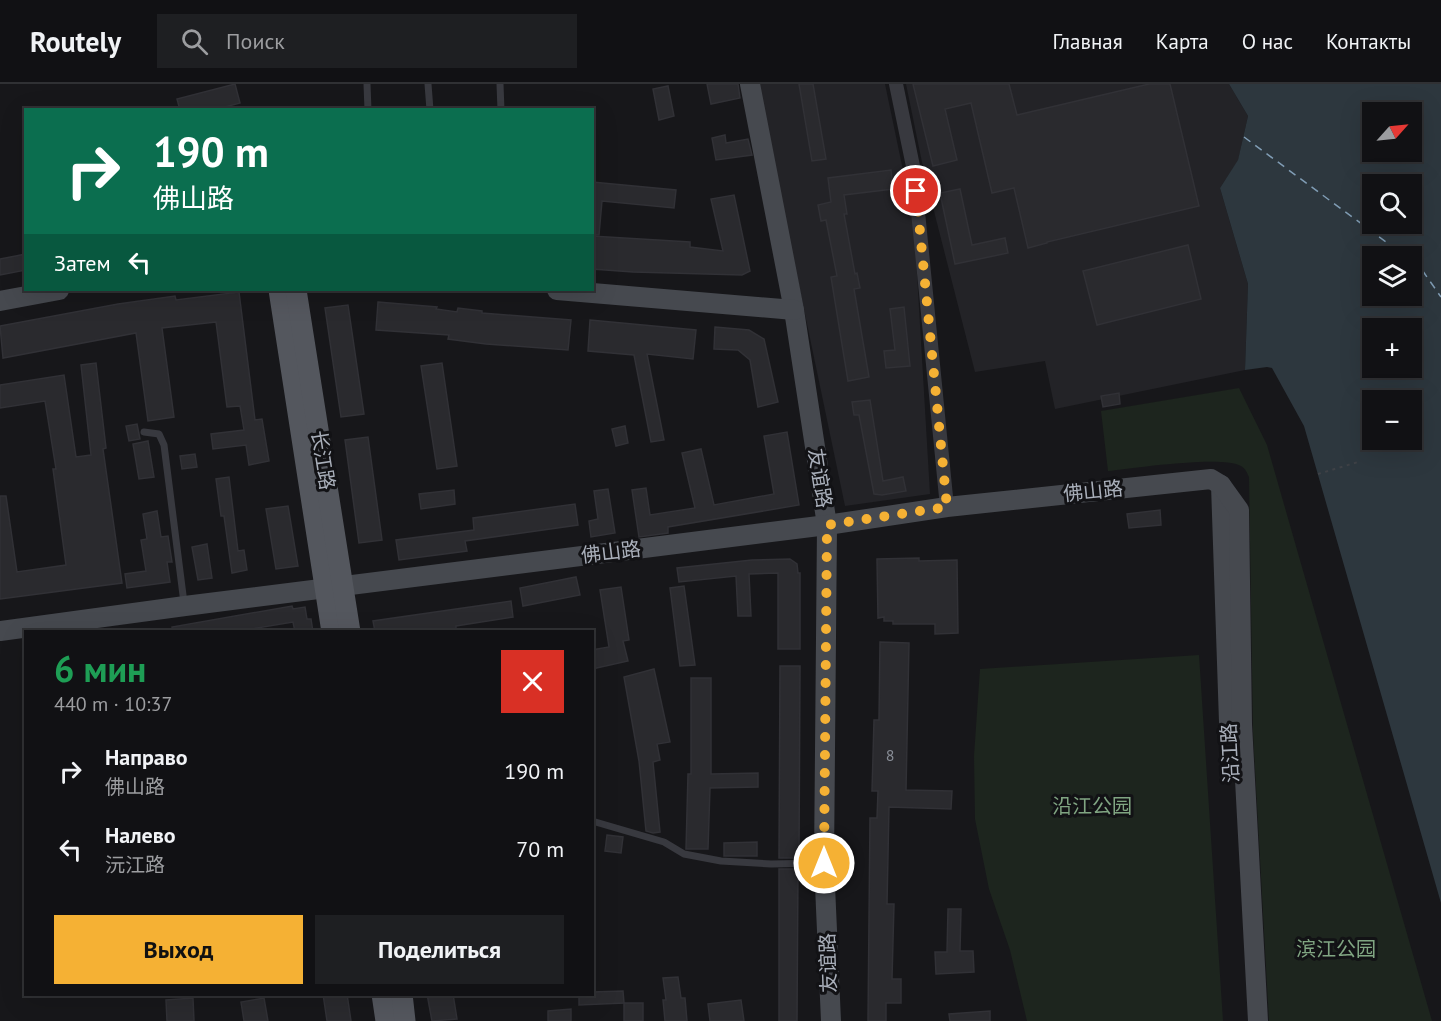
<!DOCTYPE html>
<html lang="ru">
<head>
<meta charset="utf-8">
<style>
  :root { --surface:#111114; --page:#1e1f22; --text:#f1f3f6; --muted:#9c9da0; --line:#303134; --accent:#f5b134 }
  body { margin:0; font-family:"PT Sans","Noto Sans SC",sans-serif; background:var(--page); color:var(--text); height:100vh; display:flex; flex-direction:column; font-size:22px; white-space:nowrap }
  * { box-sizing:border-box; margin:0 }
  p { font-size:20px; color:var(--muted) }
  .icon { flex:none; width:33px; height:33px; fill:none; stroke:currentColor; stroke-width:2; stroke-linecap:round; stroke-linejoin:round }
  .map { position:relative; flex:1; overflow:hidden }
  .panel { position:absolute; left:24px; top:546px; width:570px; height:366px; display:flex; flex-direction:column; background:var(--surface); border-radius:0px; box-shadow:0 6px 24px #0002,0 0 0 2px var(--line) }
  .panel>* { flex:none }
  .guide { position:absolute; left:24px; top:24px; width:570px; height:183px; border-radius:0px; box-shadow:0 6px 24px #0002,0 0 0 2px var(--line); background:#0b6e4f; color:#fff; overflow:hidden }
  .needle { width:39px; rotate:63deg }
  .tools { position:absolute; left:1362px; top:18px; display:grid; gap:12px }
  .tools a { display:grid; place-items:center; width:60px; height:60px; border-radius:0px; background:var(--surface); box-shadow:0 6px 24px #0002,0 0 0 2px var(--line); font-size:30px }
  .pin { position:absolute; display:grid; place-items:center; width:51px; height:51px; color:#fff; margin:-26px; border:3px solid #fff; border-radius:50%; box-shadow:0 2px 6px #0007 }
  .me { position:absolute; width:66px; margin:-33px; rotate:0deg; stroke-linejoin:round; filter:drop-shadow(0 0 4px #0008) }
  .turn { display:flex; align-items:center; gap:21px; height:126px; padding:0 30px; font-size:27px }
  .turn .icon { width:78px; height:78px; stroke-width:2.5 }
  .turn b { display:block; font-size:42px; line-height:51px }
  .then { display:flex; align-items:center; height:57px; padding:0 30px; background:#0003; gap:12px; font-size:22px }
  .round { display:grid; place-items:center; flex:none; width:63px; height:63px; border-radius:0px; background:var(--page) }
  .headline { display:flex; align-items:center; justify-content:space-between; height:102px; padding:0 30px }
  h1 { font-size:36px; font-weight:700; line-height:45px; color:#1e9e55 }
  .cta { display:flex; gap:12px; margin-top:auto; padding:12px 30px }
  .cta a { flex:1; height:69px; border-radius:0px; background:var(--accent); color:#111; font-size:24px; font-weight:700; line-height:69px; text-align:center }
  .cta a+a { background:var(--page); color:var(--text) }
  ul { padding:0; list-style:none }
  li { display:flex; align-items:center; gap:18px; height:78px; padding:0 30px }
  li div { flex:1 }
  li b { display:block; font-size:22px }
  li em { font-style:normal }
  header { display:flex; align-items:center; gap:36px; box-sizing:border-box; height:84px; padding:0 30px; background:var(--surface); border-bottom:2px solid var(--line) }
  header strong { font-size:28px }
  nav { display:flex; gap:33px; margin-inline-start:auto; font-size:21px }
  .search { width:420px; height:54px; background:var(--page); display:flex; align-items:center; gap:15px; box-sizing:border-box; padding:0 21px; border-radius:0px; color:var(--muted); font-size:22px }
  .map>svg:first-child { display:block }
  .built { fill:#232327 }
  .green { fill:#1d251e }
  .water { fill:#2d373e; fill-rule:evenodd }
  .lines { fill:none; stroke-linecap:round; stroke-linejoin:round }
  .ferry { stroke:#809db5; stroke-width:1.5; stroke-dasharray:8 6; stroke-linecap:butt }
  .building { fill:#2a2a2e; stroke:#313136; stroke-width:1.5 }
  .path { stroke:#3e4146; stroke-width:2; stroke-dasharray:3 4.5; stroke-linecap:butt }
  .lane { stroke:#38393f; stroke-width:7 }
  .street { stroke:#38393f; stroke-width:14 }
  .secondary { stroke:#46494f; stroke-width:20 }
  .primary { stroke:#54575e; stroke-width:21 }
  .route { stroke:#f5b134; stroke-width:10; stroke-dasharray:0 18 }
  .labels { text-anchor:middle; stroke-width:6; stroke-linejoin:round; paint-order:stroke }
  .number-label { font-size:16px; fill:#888d96 }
  .street-label { font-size:20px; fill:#a9afba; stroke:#121215 }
  .park-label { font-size:20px; fill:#80a582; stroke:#121215 }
</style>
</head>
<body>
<header>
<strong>Routely</strong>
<div class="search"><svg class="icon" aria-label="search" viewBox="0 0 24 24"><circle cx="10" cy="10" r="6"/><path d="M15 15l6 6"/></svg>Поиск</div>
<nav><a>Главная</a><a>Карта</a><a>О нас</a><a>Контакты</a></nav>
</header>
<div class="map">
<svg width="1441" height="937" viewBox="0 0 1441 937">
  <rect width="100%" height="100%" fill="#17171a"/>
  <g class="built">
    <polygon points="757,0 885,0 914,139 930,410 845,422"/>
    <polygon points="906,0 1229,0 1248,32 1238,77 1220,104 1248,200 1245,286 1055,325 1045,277 975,288 924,88"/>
  </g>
  <g class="green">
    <path d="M1239 304 1267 361 1432 937H1269L1253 648 1249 393C1247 389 1246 385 1241 382 1223 371 1134 384 1108 387L1101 327Z"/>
    <polygon points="1199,571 1223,937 1027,937 1010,866 989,805 975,735 974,672 980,585"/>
  </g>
  <path class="water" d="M1229 0H1441V819L1304 342 1272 284 1267 283 1245 286 1248 200 1220 104 1238 76 1248 32ZM1372 28H1412V68H1372ZM1372 100H1412V140H1372ZM1372 172H1412V212H1372ZM1372 244H1412V284H1372ZM1372 316H1412V356H1372Z"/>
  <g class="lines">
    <g class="ferry">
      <polyline points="1244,53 1405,172"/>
      <polyline points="1412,177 1420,183 1441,213"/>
    </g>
  </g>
  <g class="building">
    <polygon points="235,0 240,19 214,26 180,26 177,15"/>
    <polygon points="707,0 738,0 740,14 711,20"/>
    <polygon points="799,0 813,0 826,75 812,77"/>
    <polygon points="913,0 1009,0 1017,31 1149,0 1170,0 1199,122 1047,158 1047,159 1028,164 1014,104 992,109 971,19 945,25 957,76 933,82"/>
    <polygon points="668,2 674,32 659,36 653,5"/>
    <polygon points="725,51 726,59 748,55 752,71 716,76 712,54"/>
    <polygon points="891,86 893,105 844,111 847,130 844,130 855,190 857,189 860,204 854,205 869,293 848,297 831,193 837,192 826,136 821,137 818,121 831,118 828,94"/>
    <polygon points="592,98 676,106 674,124 602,117 599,151 592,151"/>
    <polygon points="960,105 972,161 1005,154 1008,169 955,180 940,109"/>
    <polygon points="734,111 750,187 742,191 633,188 592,185 592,152 690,158 690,163 723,167 711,115"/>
    <polygon points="1188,161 1201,215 1097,241 1083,187"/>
    <polygon points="26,170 26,186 0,191 0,175"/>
    <polygon points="239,208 255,336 262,335 269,377 249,381 246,361 213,365 211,350 244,346 240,322 227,323 216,238 162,244 174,333 148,337 136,249 3,274 0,242 118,220 175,212 176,216"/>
    <polygon points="378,218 437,223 436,225 457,228 458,224 482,227 482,229 571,236 568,266 486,260 448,255 449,251 376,246"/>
    <polygon points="348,221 364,330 341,333 325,224"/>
    <polygon points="904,223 910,282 886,284 884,267 895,266 890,225"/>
    <polygon points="590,236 696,246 693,275 647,270 664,356 651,358 634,271 588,267"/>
    <polygon points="715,243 749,246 764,255 778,318 758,323 750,276 738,266 714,265"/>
    <polygon points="96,279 106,364 103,365 122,499 0,515 0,412 6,412 17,488 66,481 53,385 56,385 45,317 0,324 0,301 64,291 76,373 91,371 81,281"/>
    <polygon points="442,279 457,382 437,385 421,282"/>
    <polygon points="1119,309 1120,320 1103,323 1101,312"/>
    <polygon points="870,316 883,397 903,393 906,407 882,411 874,410 859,331 854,331 852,318"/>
    <polygon points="137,340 140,355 129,357 126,342"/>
    <polygon points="625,342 628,359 616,362 612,345"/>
    <polygon points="787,348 799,421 668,443 668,449 639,453 632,406 646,404 650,431 695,424 682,369 701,365 714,421 774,410 764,352"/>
    <polygon points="368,353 382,456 359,459 345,356"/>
    <polygon points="148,357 154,393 139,395 133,360"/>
    <polygon points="195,370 197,383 182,385 180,372"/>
    <polygon points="229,393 238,467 244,466 247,486 232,489 224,432 221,432 216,395"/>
    <polygon points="608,405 615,449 591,453 589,437 598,435 594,407"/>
    <polygon points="454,406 455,420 421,425 419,410"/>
    <polygon points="575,420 578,441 465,457 467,467 399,476 396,456 474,446 473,434"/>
    <polygon points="288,422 298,482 276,485 266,425"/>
    <polygon points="1160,426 1161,441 1129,444 1127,430"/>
    <polygon points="157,427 161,453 168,452 172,478 167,478 170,498 127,504 125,490 146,487 141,456 147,455 143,430"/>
    <polygon points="207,460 212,494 198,496 192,463"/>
    <polygon points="919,474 919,477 957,476 958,549 935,550 935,540 893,540 893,537 884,537 884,533 878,534 877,475"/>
    <polygon points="790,475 797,480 798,489 800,489 800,565 778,565 778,489 749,490 751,532 738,532 736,492 679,498 677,484 752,476"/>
    <polygon points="576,493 580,511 523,522 520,504"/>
    <polygon points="684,502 695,581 680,582 670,504"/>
    <polygon points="621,503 629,556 623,557 628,577 592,585 592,566 609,563 600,506"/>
    <polygon points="511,517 513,533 456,542 456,546 444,548 375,548 373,537"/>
    <polygon points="292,522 293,525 305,523 307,535 311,535 313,548 295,548 293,538 234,548 173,548 172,543"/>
    <polygon points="880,558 909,559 906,706 952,707 951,725 889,723 887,820 894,820 892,895 901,895 901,919 886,919 886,937 868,937 870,734 877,734 878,707 872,707 874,636 879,636"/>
    <polygon points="780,582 800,582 799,774 779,774"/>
    <polygon points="654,585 670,658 657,660 660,676 653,678 660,748 653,749 646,747 639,677 624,593"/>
    <polygon points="691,594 711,594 711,690 758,689 758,703 710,704 708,765 686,765 688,690 691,690"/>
    <polygon points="607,751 623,753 621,769 605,767"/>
    <polygon points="757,758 757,772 724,772 724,759"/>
    <polygon points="779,785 798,785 797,937 779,937"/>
    <polygon points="948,825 961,825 960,867 973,867 974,888 936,890 935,868 947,868"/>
    <polygon points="678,893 681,914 685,914 687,937 665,937 663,916 666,916 663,894"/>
    <polygon points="623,907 624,919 579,921 579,910 592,910 592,908"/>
    <polygon points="323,910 347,910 351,937 327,937"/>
    <polygon points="427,910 453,910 457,935 432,937"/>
    <polygon points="193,914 194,937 167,937 166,916"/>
    <polygon points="264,914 268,937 244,937 241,918"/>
    <polygon points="741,916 744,937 710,937 708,920"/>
    <rect x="624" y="919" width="19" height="18"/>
    <polygon points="571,925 571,937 548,937 548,927"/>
    <polygon points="990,927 990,937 950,937 949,930"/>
  </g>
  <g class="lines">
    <polyline class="path" points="1318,390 1358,378"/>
    <g class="lane">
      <polyline points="367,0 368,26"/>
      <polyline points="428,0 430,26"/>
      <polyline points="500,0 501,26"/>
      <polyline points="144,348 159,350 164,361 184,519"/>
      <polyline points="592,737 664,758 684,770 721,777 771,780 823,779"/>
    </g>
    <polyline class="street" points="896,0 914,87 947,423"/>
    <g class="secondary">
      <polyline points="750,0 794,226 827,441 824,779 831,937"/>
      <polyline points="557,206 794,226"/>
      <polyline points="0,217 59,206"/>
      <polyline points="1221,401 1229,638"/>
      <polyline points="0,547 185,522 827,441 947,423 1211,395 1221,401 1239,426 1242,640 1258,937"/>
    </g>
    <g class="primary">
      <polyline points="279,206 332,548"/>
      <polyline points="296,206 350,548"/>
      <polyline points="382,910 386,937"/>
      <polyline points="402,910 405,937"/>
    </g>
  </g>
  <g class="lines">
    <polyline class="route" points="824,779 827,441 947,423 916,107"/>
  </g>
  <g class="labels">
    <g class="number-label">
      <text x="890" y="677">8</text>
    </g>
    <g class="street-label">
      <text transform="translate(323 376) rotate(81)" y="7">长江路</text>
      <text transform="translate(820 394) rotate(81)" y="7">友谊路</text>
      <text transform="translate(1093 407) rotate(-6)" y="7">佛山路</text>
      <text transform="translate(611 468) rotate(-7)" y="7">佛山路</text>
      <text transform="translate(1230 669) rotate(-93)" y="7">沿江路</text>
      <text transform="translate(828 879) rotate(-92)" y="7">友谊路</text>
    </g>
    <g class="park-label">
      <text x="1092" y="729">沿江公园</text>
      <text x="1336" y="872">滨江公园</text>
    </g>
  </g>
</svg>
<div class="tools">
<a><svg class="needle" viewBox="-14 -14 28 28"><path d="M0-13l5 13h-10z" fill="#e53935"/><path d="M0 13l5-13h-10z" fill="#9c9da0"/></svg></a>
<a><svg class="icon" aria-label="search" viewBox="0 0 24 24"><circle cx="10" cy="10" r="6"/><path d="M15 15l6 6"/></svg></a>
<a><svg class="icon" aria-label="layers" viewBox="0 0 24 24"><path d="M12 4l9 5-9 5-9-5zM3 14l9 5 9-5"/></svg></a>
<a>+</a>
<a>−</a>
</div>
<div class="pin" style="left:916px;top:107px;background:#d93025"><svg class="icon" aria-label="arrive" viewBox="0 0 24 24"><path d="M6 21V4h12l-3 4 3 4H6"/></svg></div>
<svg class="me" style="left:824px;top:779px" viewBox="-20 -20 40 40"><circle r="17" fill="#f5b134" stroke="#fff" stroke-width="3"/><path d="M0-11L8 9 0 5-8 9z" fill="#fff"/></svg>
<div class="guide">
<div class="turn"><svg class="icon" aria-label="right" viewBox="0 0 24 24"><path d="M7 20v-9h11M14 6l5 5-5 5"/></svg><div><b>190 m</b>佛山路</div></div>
<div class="then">Затем<svg class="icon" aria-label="left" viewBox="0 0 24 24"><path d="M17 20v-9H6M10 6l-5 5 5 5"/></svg></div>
</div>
<section class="panel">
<div class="headline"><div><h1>6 мин</h1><p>440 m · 10:37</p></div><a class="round" style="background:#d93025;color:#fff"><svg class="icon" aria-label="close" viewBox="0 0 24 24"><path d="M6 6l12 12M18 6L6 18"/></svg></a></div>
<ul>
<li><svg class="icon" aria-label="right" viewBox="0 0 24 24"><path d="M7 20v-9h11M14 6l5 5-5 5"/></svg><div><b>Направо</b><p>佛山路</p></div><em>190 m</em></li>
<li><svg class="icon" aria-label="left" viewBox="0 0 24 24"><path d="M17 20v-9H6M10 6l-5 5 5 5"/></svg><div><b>Налево</b><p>沅江路</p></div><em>70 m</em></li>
</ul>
<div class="cta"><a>Выход</a><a>Поделиться</a></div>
</section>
</div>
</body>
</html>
